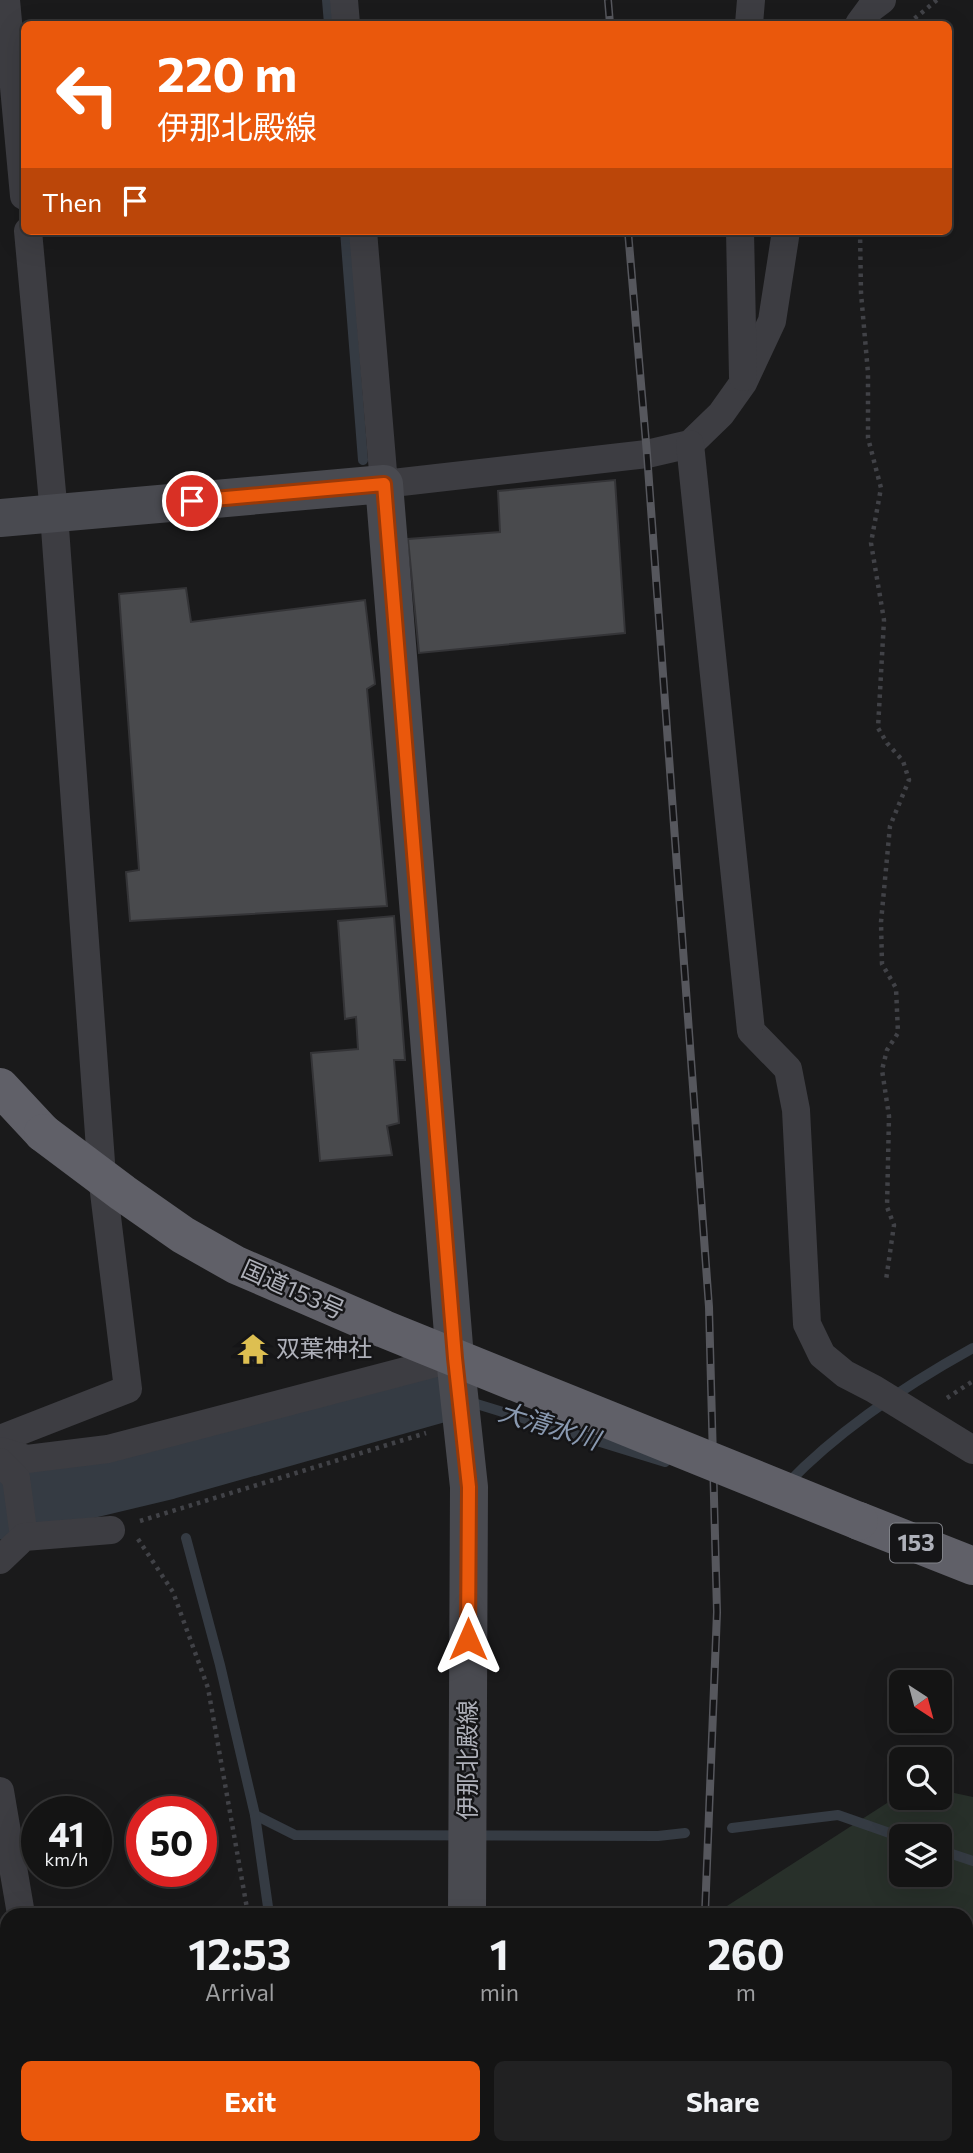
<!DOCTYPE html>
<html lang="en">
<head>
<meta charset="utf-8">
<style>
  :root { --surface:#141414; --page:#212122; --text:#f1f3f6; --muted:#9d9ea0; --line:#333334; --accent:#ea580c }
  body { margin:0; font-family:Commissioner,"Noto Sans JP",sans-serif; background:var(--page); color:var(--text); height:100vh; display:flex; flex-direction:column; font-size:26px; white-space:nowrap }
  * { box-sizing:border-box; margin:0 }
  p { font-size:23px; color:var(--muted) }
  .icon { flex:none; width:38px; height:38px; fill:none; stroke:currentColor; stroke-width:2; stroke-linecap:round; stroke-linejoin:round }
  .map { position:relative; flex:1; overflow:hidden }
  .side { position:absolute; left:0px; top:1908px; width:973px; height:247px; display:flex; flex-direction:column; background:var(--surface); border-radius:21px 21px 0 0; box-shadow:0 7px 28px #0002,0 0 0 2px var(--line) }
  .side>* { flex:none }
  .banner { position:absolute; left:21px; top:21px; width:931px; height:214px; border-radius:10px; box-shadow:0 7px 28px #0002,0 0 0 2px var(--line); background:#ea580c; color:#fff; overflow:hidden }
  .needle { width:46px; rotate:144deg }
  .controls { position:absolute; left:889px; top:1670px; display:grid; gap:14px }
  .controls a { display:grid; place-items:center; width:63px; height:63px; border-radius:10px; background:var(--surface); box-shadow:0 7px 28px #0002,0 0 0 2px var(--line); font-size:35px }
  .speed { position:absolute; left:21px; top:1796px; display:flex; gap:14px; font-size:35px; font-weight:700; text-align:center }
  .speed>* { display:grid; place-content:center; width:91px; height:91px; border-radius:50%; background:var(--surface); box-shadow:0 7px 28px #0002,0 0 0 2px var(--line); line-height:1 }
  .speed small { font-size:18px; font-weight:400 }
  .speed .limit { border:10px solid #d22; background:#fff; color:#111 }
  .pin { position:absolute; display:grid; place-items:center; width:60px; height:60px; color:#fff; margin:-30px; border:4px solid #fff; border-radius:50%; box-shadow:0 2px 7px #0007 }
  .me { position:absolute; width:77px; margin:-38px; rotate:0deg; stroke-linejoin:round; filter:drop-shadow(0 0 5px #0008) }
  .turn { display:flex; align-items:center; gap:24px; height:147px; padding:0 21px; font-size:32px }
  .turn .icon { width:91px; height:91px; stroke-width:2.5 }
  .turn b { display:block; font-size:49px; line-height:60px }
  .then { display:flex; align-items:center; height:66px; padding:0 21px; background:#0003; gap:14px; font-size:26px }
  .eta { display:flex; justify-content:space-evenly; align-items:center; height:119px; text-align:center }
  .eta b { font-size:42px; font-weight:700; line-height:49px }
  .action { display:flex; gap:14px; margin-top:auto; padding:14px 21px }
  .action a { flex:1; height:80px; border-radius:10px; background:var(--accent); color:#fff; font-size:28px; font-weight:700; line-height:80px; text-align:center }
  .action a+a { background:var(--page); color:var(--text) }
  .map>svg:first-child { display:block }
  .green { fill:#28302a; fill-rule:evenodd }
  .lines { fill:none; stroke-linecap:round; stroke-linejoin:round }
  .stream { stroke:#353b43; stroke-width:10 }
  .river { stroke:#353b43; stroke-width:63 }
  .building { fill:#494a4d; stroke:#343437; stroke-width:2 }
  .path { stroke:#414247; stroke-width:4.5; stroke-dasharray:3.5 5; stroke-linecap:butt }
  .minor { stroke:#3d3d42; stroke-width:28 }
  .secondary { stroke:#494a50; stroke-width:38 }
  .trunk { stroke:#606068; stroke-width:38 }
  .rail-casing { stroke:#56575d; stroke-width:8 }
  .rail { stroke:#151517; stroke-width:5; stroke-dasharray:16; stroke-linecap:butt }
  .trunk-bridge { stroke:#606068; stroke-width:38 }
  .route-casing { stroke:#983908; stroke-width:18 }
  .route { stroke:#ea580c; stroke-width:12 }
  .labels { text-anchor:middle; stroke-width:5; stroke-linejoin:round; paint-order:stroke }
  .shield { fill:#151517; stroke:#808288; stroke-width:2 }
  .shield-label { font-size:23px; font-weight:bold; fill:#aeb0b9 }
  .street-label { font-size:24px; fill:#aeb0b9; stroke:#151517 }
  .poi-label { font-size:24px; fill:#aeb0b9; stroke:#151517; text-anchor:start }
  .water-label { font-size:26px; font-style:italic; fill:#8999b0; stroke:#151517 }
</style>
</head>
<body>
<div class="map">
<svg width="973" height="2153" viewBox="0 0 973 2153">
  <rect width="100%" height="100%" fill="#1a1a1b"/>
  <path class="green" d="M940 1790 973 1797V2153H708V2147H966V1914H726L727 1906 901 1794V1797H940ZM901 1836H940V1874H901Z"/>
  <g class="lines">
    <g class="stream">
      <polyline points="327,0 329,24"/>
      <polyline points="345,231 363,460"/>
      <polyline points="436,1382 436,1392 451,1396"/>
      <polyline points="467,1401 665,1462"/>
      <polyline points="167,1468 171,1484"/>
      <path d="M787 1484C840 1429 906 1385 973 1348"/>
      <polyline points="186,1538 220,1665 255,1815 295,1835 658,1836 685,1833"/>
      <polyline points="255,1815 269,1914"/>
      <polyline points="732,1828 838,1815 901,1837"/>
      <polyline points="940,1850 973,1861"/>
      <polyline points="303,2147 304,2153"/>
    </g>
    <polyline class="river" points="0,1508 167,1468 436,1392"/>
  </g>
  <g class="building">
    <polygon points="615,480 625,633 419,653 408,539 500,532 498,491"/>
    <polygon points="186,588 191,622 365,600 375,684 367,689 387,906 130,921 126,872 139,870 119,594"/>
    <polygon points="394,916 405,1060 394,1060 399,1123 387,1126 392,1155 320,1161 311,1053 358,1049 356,1017 345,1019 338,921"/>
    <polygon points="250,1339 264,1346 254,1361 242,1352"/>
  </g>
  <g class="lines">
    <g class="path">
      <polyline points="908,24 937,0"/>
      <polyline points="860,231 861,293 868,373 868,438 881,488 871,543 884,620 878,728 887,743 903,761 909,780 890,826 881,922 882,964 896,988 898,1033 887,1050 882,1070 889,1116 887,1207 894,1225 886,1280"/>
      <polyline points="947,1398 973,1381"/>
      <polyline points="140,1521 426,1433"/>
      <polyline points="138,1539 173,1592 208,1688 248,1914"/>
      <polyline points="279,2147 280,2153"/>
    </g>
    <g class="minor">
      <polyline points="6,0 24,196"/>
      <polyline points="344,0 346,24"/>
      <polyline points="749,24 751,0"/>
      <polyline points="859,24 870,9 882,0"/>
      <polyline points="363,231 384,484 647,454 690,444 721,414 743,383 772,321 786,231"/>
      <polyline points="740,231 743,377"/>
      <polyline points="690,444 751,1031 788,1069 796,1110 807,1324 822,1355 845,1374 874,1389 973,1450"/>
      <polyline points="0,1439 128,1389 102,1176 54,514 28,231"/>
      <polyline points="0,1451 27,1459 108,1449 455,1358"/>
      <polyline points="0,1462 16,1478 24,1537"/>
      <polyline points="0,1560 24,1537 111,1530"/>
      <polyline points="0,1791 21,1914"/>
      <polyline points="61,2147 62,2153"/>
    </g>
    <g class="secondary">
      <polyline points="0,518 384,484 455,1358 469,1487 467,1914"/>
      <polyline points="466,2153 466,2147"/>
    </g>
    <g class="trunk">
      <polyline points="0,1087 43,1133"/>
      <polyline points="859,1521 973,1566"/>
    </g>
    <defs>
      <g id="rail">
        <polyline points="608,0 610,24"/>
        <polyline points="628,231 647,454 709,1307 717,1612 705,1914"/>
        <polyline points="690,2153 690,2147"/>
      </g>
    </defs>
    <use href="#rail" class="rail-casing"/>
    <use href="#rail" class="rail"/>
    <polyline class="trunk-bridge" points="43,1133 123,1193 183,1235 236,1265 384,1329 859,1521"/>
  </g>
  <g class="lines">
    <defs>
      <polyline id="route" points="192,501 384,484 455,1358 469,1487 468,1639"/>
    </defs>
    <use href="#route" class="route-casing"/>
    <use href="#route" class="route"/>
  </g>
  <defs>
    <symbol id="temple-bare" viewBox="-9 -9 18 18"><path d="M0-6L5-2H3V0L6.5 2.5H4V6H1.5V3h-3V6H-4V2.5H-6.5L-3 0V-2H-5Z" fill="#ddbf51" stroke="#151517" stroke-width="2.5" paint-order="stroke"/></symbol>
  </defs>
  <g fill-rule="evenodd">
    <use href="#temple-bare" x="231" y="1327" width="44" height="44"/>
  </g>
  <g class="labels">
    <rect class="shield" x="890" y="1523.5" width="52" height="39" rx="5"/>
    <g class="shield-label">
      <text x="916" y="1551">153</text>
    </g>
    <g class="street-label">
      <text transform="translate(293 1290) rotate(24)" y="8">国道153号</text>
      <text transform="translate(468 1760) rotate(-90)" y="8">伊那北殿線</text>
    </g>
    <g class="poi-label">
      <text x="276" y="1357">双葉神社</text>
    </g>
    <g class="water-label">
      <text transform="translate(549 1426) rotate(17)" y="9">大清水川</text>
    </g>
  </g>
</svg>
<div class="controls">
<a><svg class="needle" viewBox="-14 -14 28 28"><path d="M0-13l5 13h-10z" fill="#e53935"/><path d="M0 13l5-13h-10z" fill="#9d9ea0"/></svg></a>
<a><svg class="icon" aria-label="search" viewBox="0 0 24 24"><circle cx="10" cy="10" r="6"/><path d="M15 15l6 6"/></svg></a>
<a><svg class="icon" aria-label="layers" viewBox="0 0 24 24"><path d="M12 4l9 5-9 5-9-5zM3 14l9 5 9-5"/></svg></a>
</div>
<div class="speed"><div>41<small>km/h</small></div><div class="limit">50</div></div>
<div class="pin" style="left:192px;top:501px;background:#d93025"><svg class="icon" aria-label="arrive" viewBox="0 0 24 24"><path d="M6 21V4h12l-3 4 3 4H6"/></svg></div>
<svg class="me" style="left:468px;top:1639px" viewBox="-20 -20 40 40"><path d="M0-17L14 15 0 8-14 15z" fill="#ea580c" stroke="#fff" stroke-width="4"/></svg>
<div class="banner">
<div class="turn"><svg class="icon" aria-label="left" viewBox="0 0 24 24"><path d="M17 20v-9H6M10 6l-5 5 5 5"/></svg><div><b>220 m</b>伊那北殿線</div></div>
<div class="then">Then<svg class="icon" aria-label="arrive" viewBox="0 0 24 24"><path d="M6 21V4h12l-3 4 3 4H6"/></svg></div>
</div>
<section class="side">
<div class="eta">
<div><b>12:53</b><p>Arrival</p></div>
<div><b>1</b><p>min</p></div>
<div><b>260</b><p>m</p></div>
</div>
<div class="action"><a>Exit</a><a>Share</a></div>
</section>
</div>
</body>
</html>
